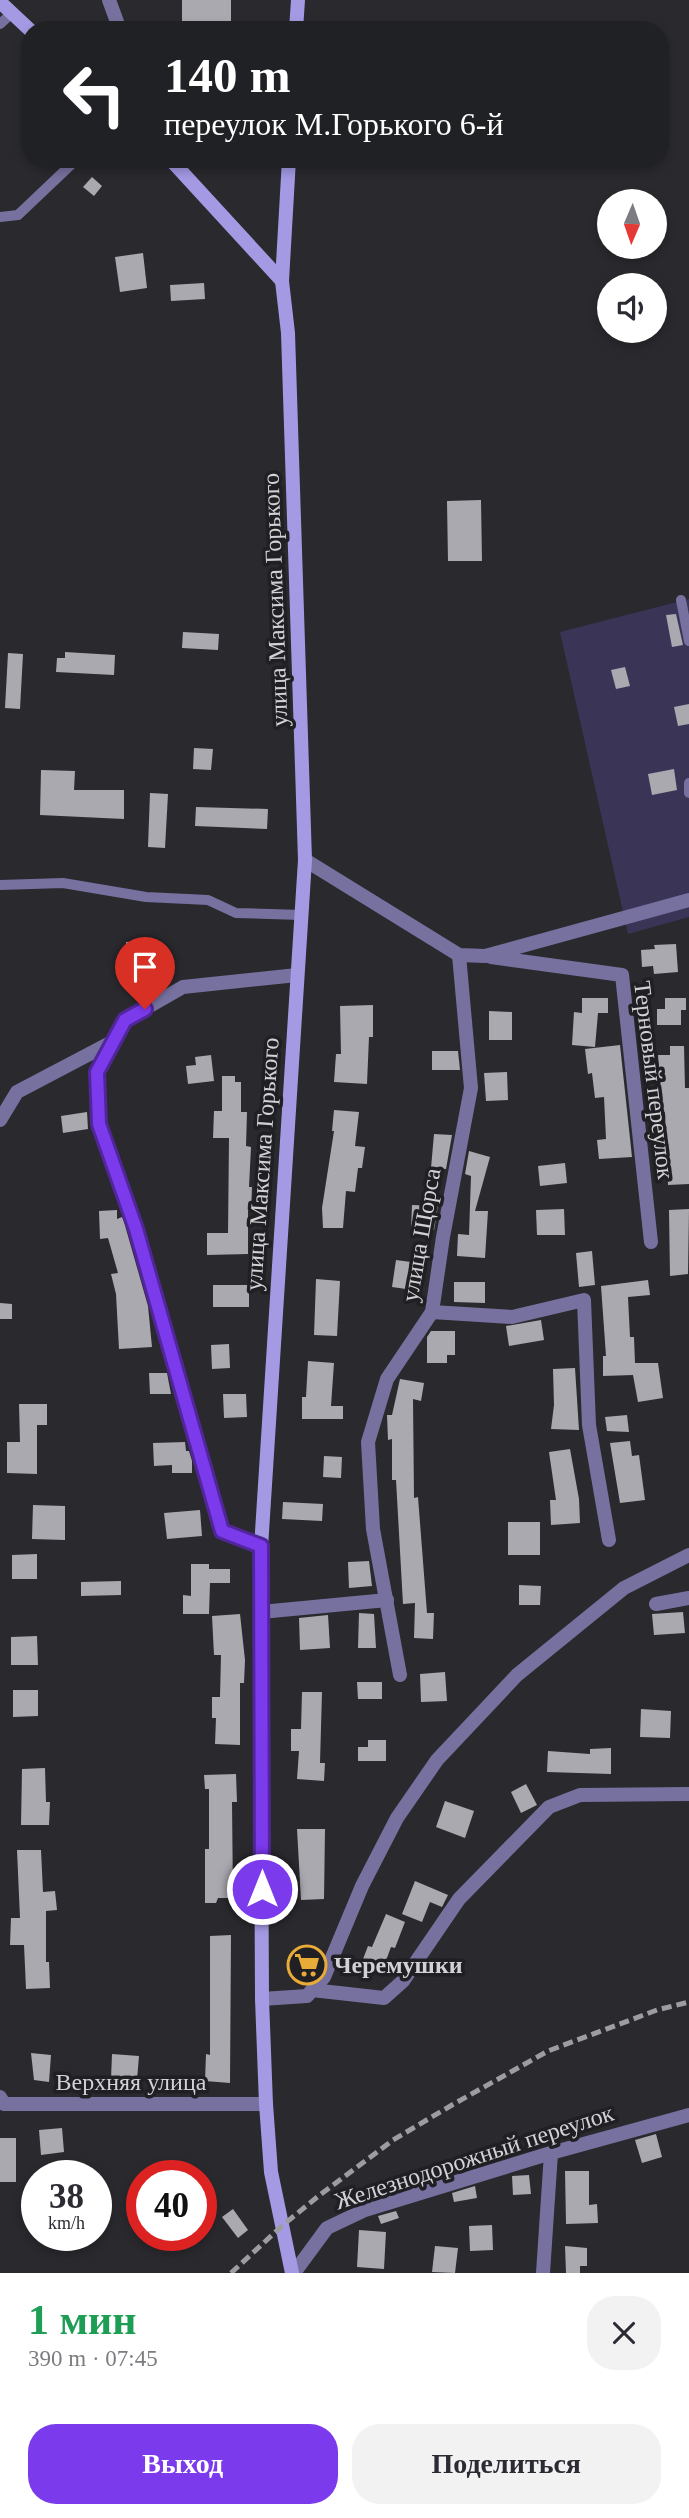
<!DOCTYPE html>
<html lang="ru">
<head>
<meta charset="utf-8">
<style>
  :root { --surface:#fff; --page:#f2f2f3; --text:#2b2b33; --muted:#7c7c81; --accent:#7c3aed }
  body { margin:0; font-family:"Times New Roman",serif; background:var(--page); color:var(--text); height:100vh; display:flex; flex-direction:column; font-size:26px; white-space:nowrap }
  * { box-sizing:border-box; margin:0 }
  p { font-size:23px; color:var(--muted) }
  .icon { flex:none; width:38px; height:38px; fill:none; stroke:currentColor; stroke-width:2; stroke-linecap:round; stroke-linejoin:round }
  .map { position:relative; height:2273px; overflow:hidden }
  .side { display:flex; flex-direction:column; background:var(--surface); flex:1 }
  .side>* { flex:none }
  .guide { position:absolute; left:21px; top:21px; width:648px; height:147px; border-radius:28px; box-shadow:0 4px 10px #0003; background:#202124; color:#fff; overflow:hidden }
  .needle { width:46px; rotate:182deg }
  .controls { position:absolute; left:597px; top:189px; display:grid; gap:14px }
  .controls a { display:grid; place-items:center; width:70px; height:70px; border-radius:50%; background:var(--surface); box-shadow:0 4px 10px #0003; font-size:35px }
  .speed { position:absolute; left:21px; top:2160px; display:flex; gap:14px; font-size:35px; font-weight:700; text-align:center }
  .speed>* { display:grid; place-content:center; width:91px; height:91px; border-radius:50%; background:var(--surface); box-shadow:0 4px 10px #0003; line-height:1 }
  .speed small { font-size:18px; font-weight:400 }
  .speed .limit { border:10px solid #d22; background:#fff; color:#111 }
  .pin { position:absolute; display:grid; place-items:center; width:60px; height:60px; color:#fff; margin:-72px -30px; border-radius:50% 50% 50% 0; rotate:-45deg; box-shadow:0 0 7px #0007 }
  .pin .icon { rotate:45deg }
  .me { position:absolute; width:77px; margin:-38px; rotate:0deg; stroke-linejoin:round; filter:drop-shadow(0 0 5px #0008) }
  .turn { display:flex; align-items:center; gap:24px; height:147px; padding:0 28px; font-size:32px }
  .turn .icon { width:91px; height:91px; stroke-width:2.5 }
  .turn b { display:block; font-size:49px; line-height:60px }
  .round { display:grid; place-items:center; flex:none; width:74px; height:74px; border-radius:28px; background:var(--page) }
  .headline { display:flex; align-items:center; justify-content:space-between; height:119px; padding:0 28px }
  h1 { font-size:42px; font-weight:600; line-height:52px; color:#1e9e55 }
  .action { display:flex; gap:14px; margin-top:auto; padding:14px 28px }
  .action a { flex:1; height:80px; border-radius:28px; background:var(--accent); color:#fff; font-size:28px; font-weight:600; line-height:80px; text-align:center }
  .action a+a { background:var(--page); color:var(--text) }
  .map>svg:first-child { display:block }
  .green { fill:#3a3557 }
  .building { fill:#aaa9b0 }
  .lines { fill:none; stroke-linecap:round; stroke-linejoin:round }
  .lane { stroke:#77719f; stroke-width:10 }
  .street { stroke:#77719f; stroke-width:14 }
  .secondary { stroke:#a39ae3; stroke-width:14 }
  .rail { stroke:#9d9da0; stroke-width:5; stroke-dasharray:10 5; stroke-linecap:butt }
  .route-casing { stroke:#51269a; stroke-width:18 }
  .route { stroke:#7c3aed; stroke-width:12 }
  .labels { text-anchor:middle; stroke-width:7; stroke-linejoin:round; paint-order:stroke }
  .street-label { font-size:24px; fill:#d2d2d5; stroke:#201f24 }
  .poi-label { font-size:24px; font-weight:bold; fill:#d2d2d5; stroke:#201f24; text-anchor:start }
</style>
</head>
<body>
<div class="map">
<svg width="689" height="2273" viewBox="0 0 689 2273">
  <rect width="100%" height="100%" fill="#29292e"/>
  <polygon class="green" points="689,599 689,917 628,934 560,632"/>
  <g class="building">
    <rect x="182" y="0" width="49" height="30"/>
    <polygon points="92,177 102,186 94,196 83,187"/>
    <polygon points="143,253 147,288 120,292 115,257"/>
    <polygon points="204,283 205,299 171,301 170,285"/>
    <polygon points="481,500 482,561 448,561 447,501"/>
    <polygon points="676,614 683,645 672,647 666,615"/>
    <polygon points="183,632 219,634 218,650 182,648"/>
    <polygon points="65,652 115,655 114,675 56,672 57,658 65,658"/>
    <polygon points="8,653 23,654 20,709 5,708"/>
    <polygon points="625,667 630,686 616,689 611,670"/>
    <polygon points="689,704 689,724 678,726 674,707"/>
    <polygon points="194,748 213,749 211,770 193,769"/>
    <polygon points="674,769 677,790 652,795 648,774"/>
    <polygon points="41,770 75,771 74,790 124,790 124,819 40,815"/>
    <polygon points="150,793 168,794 165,848 148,847"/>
    <polygon points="196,807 268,809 267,829 195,826"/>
    <polygon points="157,941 158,983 126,983 126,942"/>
    <polygon points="676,944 678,972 654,974 653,966 642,967 641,950 655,949 654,945"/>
    <polygon points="582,998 608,998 608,1013 598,1013 595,1047 572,1045 574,1012 582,1013"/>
    <polygon points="665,998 686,998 686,1010 681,1010 681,1025 657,1025 657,1009 665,1009"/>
    <polygon points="373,1005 373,1037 369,1037 367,1084 334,1082 336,1054 341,1054 340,1006"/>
    <polygon points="489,1011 512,1012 512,1040 489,1040"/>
    <polygon points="620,1045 632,1157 599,1159 597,1140 606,1139 604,1097 595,1098 592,1073 588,1074 585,1049"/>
    <polygon points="670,1046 684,1046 685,1088 689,1088 689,1184 668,1185 665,1112 663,1113 658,1055 670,1055"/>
    <polygon points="432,1051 458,1051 460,1070 432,1070"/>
    <polygon points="211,1055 214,1081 188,1084 186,1066 196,1065 195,1057"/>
    <polygon points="507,1072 508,1100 486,1101 484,1073"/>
    <polygon points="222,1076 235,1076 235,1082 241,1082 241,1112 247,1112 246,1146 251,1147 249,1187 252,1187 251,1211 248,1211 248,1254 207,1255 207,1233 228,1233 229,1138 213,1138 214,1111 222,1111"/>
    <polygon points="334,1110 359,1112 355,1146 365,1147 362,1168 358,1168 355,1192 346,1191 343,1228 323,1228 322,1208 334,1131 332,1131"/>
    <polygon points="87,1112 88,1129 63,1133 61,1116"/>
    <polygon points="434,1134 452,1135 446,1169 431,1168"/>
    <polygon points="469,1151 490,1157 475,1211 488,1211 485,1258 457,1256 458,1234 469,1235 471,1176 465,1174"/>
    <polygon points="565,1163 567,1183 540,1186 538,1166"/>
    <polygon points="412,1205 438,1206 434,1230 411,1230"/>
    <polygon points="564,1209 565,1235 537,1235 536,1210"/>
    <polygon points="689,1209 688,1274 670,1276 669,1210"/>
    <polygon points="117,1210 117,1219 122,1217 124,1222 148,1306 152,1347 119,1349 116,1294 111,1274 118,1273 108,1238 100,1239 99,1211"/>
    <polygon points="592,1251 595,1285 579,1287 576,1253"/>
    <polygon points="412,1254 425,1256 420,1291 392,1287 396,1260 411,1262"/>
    <polygon points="316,1279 340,1281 337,1336 314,1335"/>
    <polygon points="648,1280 650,1295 628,1297 630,1337 634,1337 635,1363 658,1363 663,1398 638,1402 633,1375 603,1376 603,1356 606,1356 601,1286"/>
    <polygon points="454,1282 485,1282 485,1303 454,1302"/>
    <rect x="213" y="1285" width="36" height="22"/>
    <polygon points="0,1303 12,1304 12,1319 0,1319"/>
    <polygon points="541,1320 544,1340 509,1346 506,1326"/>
    <polygon points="431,1331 455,1331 455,1355 447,1355 447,1363 427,1363 427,1337"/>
    <polygon points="229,1344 230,1368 212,1369 211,1345"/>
    <polygon points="308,1361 334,1363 331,1406 343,1406 343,1419 302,1419 302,1397 306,1397"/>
    <polygon points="575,1368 579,1430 551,1429 554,1405 553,1369"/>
    <polygon points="149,1373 167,1373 171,1394 150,1394"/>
    <polygon points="400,1379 424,1383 421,1401 413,1399 414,1498 418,1497 427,1613 434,1613 433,1639 414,1638 415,1603 403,1604 396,1480 392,1480 392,1439 388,1440 387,1415 392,1415"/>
    <polygon points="223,1394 246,1394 247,1417 224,1418"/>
    <polygon points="19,1404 47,1404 47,1425 37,1425 37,1474 7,1473 7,1442 20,1442"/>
    <polygon points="627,1415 629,1432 607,1431 605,1417"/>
    <polygon points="630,1441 632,1456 639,1455 645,1500 620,1503 610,1443"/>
    <polygon points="185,1442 186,1451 189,1451 192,1461 192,1473 172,1473 172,1465 154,1466 153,1443"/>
    <polygon points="570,1449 579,1499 580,1523 551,1525 550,1500 556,1500 549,1452"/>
    <polygon points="324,1456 342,1457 341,1478 323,1477"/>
    <polygon points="283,1502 323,1504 322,1521 282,1519"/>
    <polygon points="33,1505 65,1506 65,1540 32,1539"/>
    <polygon points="200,1510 202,1536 167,1539 164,1513"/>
    <rect x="508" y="1522" width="32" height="33"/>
    <polygon points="37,1554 37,1579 12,1579 12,1555"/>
    <polygon points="369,1561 372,1586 349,1588 348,1562"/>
    <polygon points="191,1564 209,1564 209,1569 230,1569 230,1583 210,1583 209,1614 183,1614 183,1595 191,1596"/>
    <polygon points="121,1581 121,1595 81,1596 81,1582"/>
    <polygon points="519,1585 541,1586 540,1605 519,1605"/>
    <polygon points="683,1612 685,1633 654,1635 652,1614"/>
    <polygon points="359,1613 374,1614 376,1648 358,1648"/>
    <polygon points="240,1614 245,1660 244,1683 240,1683 240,1745 215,1744 216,1718 212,1718 212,1697 220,1697 221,1655 214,1655 212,1616"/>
    <polygon points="328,1615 330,1648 300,1650 299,1618"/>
    <polygon points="37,1636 38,1665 11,1665 11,1637"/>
    <polygon points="445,1672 447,1701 421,1702 420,1674"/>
    <polygon points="357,1682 382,1682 382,1699 358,1699"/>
    <polygon points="13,1690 38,1690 38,1716 13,1717"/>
    <polygon points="302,1692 322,1692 320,1763 325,1763 324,1781 297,1779 299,1751 291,1751 291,1729 301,1729"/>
    <polygon points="641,1709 671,1711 670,1738 640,1737"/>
    <polygon points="368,1740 386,1740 386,1761 358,1761 358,1747 368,1747"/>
    <polygon points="611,1748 611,1774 547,1772 548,1751 590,1754 590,1749"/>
    <polygon points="45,1768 46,1802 50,1802 49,1825 21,1825 22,1769"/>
    <polygon points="236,1774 237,1802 232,1802 233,1898 218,1898 216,1903 205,1903 205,1849 209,1849 209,1789 205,1789 204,1775"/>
    <polygon points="526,1784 537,1805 521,1813 511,1792"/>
    <polygon points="445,1801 474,1811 465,1838 436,1827"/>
    <polygon points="297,1829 325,1829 324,1899 301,1900"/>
    <polygon points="17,1850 41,1850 43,1892 55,1891 57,1910 46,1911 46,1962 49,1962 50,1988 26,1989 24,1945 10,1945 11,1918 20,1918"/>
    <polygon points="415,1881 448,1895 442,1907 430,1902 422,1922 402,1914"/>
    <polygon points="386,1914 405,1922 395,1948 391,1947 381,1974 360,1967 368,1946 372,1947"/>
    <polygon points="231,1935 230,2083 205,2081 206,2054 210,2055 210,1936"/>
    <polygon points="293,1953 321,1954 321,1960 311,1977 293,1976"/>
    <polygon points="31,2053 51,2055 49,2082 34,2080"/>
    <polygon points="112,2054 139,2056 137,2080 111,2079"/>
    <polygon points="62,2128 64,2152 41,2155 39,2130"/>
    <polygon points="656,2134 662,2157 642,2163 635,2140"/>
    <rect x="0" y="2138" width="16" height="44"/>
    <polygon points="565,2171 589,2171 589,2205 597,2204 598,2223 566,2224"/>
    <polygon points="529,2175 531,2194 513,2195 512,2176"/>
    <polygon points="475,2186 477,2198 454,2202 452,2193"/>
    <polygon points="233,2209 248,2230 238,2238 222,2217"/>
    <polygon points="396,2211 399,2218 381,2224 378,2216"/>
    <polygon points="492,2225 493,2250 470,2251 469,2226"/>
    <polygon points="359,2230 386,2232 384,2269 357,2267"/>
    <polygon points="435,2246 458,2248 455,2273 432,2272"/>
    <polygon points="565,2246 587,2248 587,2266 580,2266 580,2273 566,2273"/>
  </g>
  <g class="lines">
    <g class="lane">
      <polyline points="0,24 12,13"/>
      <polyline points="0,217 18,215 77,159"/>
      <polyline points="681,600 689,641"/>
      <polyline points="689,783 689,793"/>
      <polyline points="0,885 63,883 146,897 208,900 236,913 301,915"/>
    </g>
    <g class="street">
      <polyline points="109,0 120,30"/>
      <polyline points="305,860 459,955 485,956 689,900"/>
      <polyline points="491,957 622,975 651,1242"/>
      <polyline points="0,1120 17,1092 114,1041"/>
      <polyline points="432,1312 512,1317 584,1300 589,1425 609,1540"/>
      <polyline points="261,1546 222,1531 136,1229 99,1123 97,1072 125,1020 183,987 297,975"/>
      <polyline points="656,1604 689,1598"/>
      <polyline points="261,1612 387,1600"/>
      <polyline points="400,1675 373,1529 368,1442 387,1379 432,1312 443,1237 471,1088 459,955"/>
      <polyline points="312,1990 384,1998 403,1981 459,1899 549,1807 580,1795 689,1794"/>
      <polyline points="262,1999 307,1996 324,1977 362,1886 397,1818 437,1760 517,1675 624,1588 689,1555"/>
      <polyline points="0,2097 4,2104 266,2104"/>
      <polyline points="294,2273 327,2228 365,2210 551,2153 689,2115"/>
      <polyline points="543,2273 551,2153"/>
    </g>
    <g class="secondary">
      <polyline points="0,2 30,30"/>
      <polyline points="296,30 298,0"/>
      <polyline points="170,159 282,281"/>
      <polyline points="289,159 282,281 288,333 305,860 260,1563 262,1999 266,2104 271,2172 292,2273"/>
    </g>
    <polyline class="rail" points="231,2273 283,2225 321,2194 393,2140 452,2105 548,2051 657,2010 689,2002"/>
  </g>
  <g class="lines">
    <defs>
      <polyline id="route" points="145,1009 125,1020 97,1072 99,1124 136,1229 222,1531 261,1546 262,1889"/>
    </defs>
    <use href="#route" class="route-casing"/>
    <use href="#route" class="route"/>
  </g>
  <defs>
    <symbol id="supermarket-ring" viewBox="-11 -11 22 22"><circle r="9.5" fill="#201f24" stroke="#e8ab37" stroke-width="1.5"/><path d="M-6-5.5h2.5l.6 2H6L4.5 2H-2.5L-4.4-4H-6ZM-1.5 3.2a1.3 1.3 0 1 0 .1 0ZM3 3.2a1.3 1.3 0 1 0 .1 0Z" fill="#e8ab37"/></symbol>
  </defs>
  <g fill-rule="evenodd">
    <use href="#supermarket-ring" x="285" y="1943" width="44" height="44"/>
  </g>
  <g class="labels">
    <g class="street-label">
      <text transform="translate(275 600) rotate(-92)" y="8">улица Максима Горького</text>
      <text transform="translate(654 1080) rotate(83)" y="8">Терновый переулок</text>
      <text transform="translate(262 1164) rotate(-86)" y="8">улица Максима Горького</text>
      <text transform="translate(421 1235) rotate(-80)" y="8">улица Щорса</text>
      <text x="131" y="2090">Верхняя улица</text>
      <text transform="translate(474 2157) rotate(-18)" y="8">Железнодорожный переулок</text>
    </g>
    <g class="poi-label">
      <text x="334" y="1973">Черемушки</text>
    </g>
  </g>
</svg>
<div class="controls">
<a><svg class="needle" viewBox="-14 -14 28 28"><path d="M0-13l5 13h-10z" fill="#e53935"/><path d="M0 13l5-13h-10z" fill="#7c7c81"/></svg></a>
<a><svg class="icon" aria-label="sound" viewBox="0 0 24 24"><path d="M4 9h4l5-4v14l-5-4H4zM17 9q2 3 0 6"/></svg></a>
</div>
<div class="speed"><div>38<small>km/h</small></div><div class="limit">40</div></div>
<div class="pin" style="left:145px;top:1009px;background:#d93025"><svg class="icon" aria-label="arrive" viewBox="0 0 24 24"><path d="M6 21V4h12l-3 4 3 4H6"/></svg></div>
<svg class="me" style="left:262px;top:1889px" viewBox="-20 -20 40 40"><circle r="17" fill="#7c3aed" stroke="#fff" stroke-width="3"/><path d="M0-11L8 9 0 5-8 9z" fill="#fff"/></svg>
<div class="guide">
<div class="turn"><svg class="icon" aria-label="left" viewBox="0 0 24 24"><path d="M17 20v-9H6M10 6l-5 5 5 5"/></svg><div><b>140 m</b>переулок М.Горького 6-й</div></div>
</div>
</div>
<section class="side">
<div class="headline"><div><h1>1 мин</h1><p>390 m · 07:45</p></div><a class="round"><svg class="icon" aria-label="close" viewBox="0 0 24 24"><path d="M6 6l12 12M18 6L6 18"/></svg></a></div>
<div class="action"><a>Выход</a><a>Поделиться</a></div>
</section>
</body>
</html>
